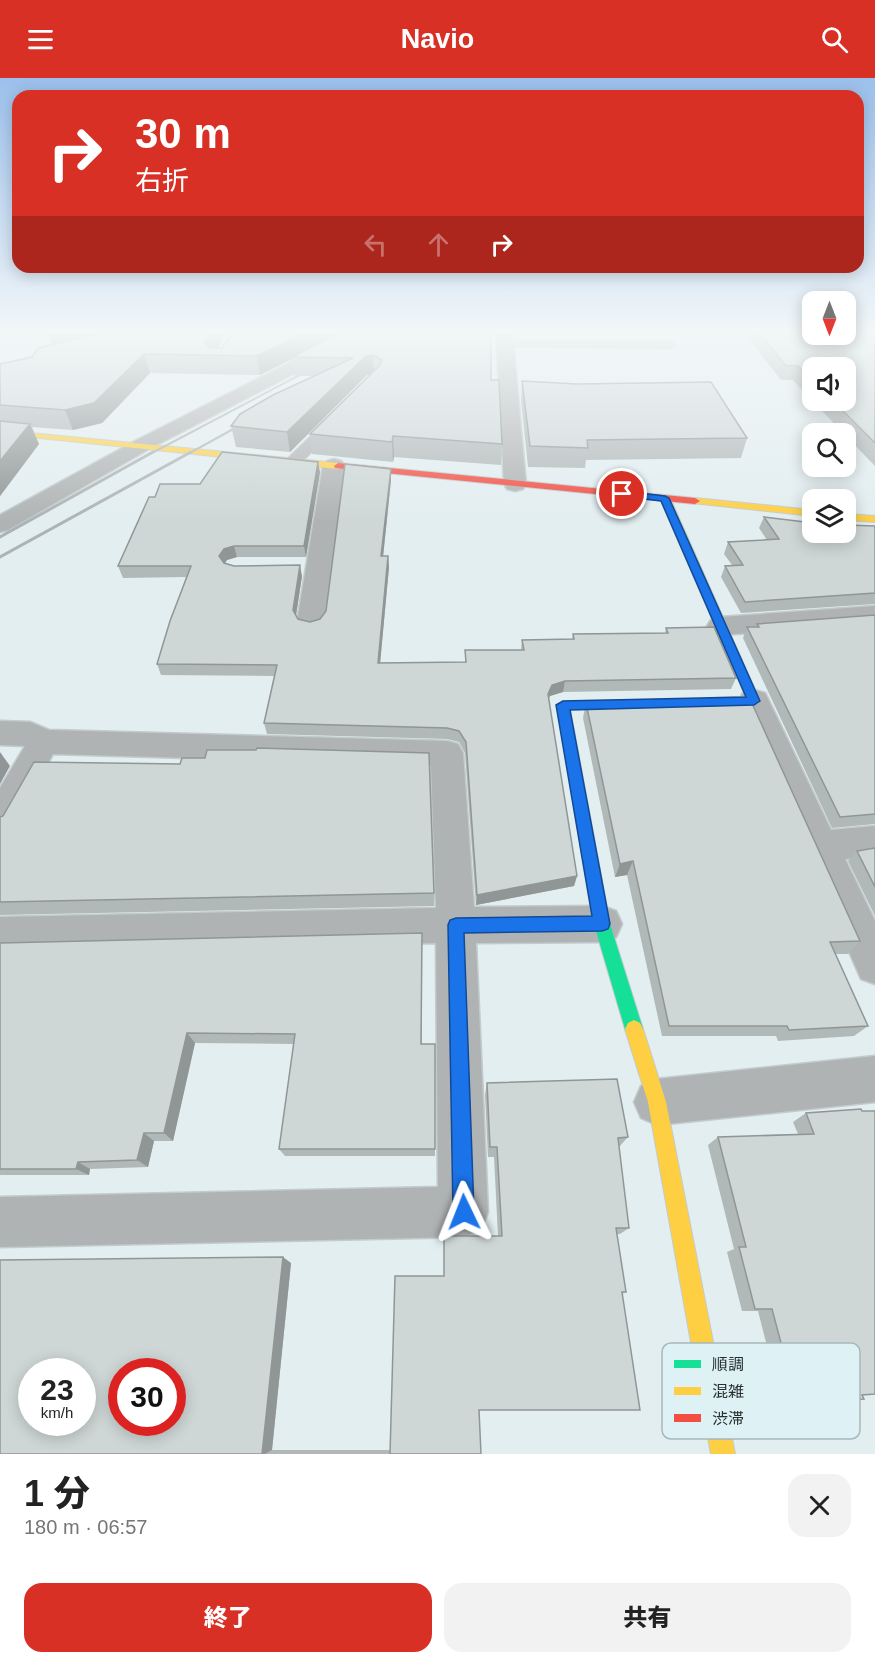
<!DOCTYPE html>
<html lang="ja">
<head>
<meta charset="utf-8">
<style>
  :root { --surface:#fff; --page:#f2f2f2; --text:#222; --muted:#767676; --accent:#d93025 }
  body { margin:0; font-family:Arial,"Noto Sans JP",sans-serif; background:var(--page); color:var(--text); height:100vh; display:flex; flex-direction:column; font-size:22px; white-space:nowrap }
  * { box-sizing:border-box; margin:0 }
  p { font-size:20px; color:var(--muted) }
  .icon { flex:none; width:33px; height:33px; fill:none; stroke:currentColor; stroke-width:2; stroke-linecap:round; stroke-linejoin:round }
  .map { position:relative; height:1376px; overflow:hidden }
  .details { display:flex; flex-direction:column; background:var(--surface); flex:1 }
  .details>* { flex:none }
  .top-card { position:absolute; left:12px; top:12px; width:852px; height:183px; border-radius:18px; box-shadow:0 3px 15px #0003; background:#d93025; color:#fff; overflow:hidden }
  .needle { width:39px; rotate:180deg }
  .buttons { position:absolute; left:802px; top:213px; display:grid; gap:12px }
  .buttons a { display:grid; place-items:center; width:54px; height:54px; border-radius:12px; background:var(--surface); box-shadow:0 3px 15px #0003; font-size:30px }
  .speed { position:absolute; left:18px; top:1280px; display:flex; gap:12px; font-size:30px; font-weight:700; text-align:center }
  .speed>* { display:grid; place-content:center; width:78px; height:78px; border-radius:50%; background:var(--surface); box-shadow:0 3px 15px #0003; line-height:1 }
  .speed small { font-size:15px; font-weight:400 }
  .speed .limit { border:9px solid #d22; background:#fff; color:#111 }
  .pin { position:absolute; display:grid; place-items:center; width:51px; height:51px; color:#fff; margin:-26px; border:3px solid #fff; border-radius:50%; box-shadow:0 2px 6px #0007 }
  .me { position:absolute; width:66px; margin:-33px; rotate:358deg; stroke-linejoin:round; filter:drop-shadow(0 0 4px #0008) }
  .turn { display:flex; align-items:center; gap:21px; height:126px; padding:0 24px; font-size:27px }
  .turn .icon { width:78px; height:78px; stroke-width:2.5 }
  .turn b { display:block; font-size:42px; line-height:51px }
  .lanes { display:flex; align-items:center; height:57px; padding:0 24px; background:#0003; justify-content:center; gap:30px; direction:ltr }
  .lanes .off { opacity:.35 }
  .round { display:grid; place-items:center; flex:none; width:63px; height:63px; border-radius:18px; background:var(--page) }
  .summary { display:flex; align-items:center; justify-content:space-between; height:102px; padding:0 24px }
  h1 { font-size:36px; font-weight:800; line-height:45px }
  .cta { display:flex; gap:12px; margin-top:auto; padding:12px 24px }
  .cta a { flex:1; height:69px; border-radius:18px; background:var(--accent); color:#fff; font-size:24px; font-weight:800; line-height:69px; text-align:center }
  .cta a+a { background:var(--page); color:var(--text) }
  header { display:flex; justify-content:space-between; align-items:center; height:78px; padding:0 24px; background:var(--accent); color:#fff; font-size:27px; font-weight:800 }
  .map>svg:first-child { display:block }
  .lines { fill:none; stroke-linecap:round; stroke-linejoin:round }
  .lane-casing { stroke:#c2cbcd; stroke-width:2 }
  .street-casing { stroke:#c2cbcd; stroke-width:3 }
  .fast-casing { stroke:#c2cbcd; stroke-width:2 }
  .slow-casing { stroke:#c2cbcd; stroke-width:2 }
  .jam-casing { stroke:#c2cbcd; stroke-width:2 }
  .lane { fill:#b0b3b4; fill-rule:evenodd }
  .street { fill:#b0b3b4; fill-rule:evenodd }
  .fast { fill:#16e098; fill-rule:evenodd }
  .slow { fill:#ffcf43; fill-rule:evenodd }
  .jam { fill:#f24e42; fill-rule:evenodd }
  .rail-far1 { stroke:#adb3b4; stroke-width:2 }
  .rail { stroke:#adb3b4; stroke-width:3 }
  .wall { fill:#b1b8b8; fill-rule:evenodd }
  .shaded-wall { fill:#909696 }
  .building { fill:#ced6d6; stroke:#909696; stroke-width:1.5; fill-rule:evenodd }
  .route { fill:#1a73e8; stroke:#114b97; stroke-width:1.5 }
  .key { fill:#def2f5; stroke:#a7b8ba; stroke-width:1.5 }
  .key-label { font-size:16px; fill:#283031 }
</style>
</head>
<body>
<header><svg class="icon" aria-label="menu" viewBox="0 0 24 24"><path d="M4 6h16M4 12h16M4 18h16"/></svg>Navio<svg class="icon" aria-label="search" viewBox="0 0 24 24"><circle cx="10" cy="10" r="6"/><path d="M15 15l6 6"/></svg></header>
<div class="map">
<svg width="875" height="1376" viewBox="0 0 875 1376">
  <rect width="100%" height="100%" fill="#e3eef0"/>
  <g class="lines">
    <defs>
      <g id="lane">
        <polygon points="505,262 671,263 677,267 671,271 501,269 499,266"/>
        <polygon points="336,337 341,338 343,341 341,344 300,386 288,386 286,383 288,380 331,338"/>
      </g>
      <g id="street">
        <polygon points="354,252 374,252 372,255 149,371 8,452 0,454 0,437 135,363"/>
        <polygon points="496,252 512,252 526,406 523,411 515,413 507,411 504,406"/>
        <polygon points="334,381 341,383 345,387 325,544 321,550 311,553 301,550 297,544 323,387 327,383"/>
        <polygon points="875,528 875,546 721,557 711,554 707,548 711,542 721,539"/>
        <polygon points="754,612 765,615 769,623 831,752 875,748 875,778 845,781 875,843 875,906 861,901 739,623 743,615"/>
        <polygon points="0,643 30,644 49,652 447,663 458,666 463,675 474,829 602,828 616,833 622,846 616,859 602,864 476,865 488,1134 481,1152 463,1159 0,1169 0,1119 438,1109 436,865 0,875 0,839 436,830 431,687 53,676 12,751 0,755 0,710 25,668 0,667"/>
        <polygon points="875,978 875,1024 657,1047 641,1040 634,1024 641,1008 657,1001"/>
      </g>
      <polygon id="fast" points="631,622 637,626 635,629 570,631 610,846 643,951 640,957 634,960 628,957 625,951 594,846 557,627 563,623"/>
      <g id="slow">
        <polygon points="0,352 338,385 342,388 338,391 0,356"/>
        <polygon points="665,417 670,420 760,623 758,626 707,628 701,624 707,620 746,619 660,420"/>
        <polygon points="695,420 813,432 813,438 692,425 690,423"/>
        <polygon points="846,436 875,438 875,444 846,442"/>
        <polygon points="634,942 640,945 643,951 666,1024 735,1376 711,1376 648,1024 625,951 628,945"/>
      </g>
      <polygon id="jam" points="338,385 695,420 700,423 695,426 335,390 334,388"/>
    </defs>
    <use href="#lane" class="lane-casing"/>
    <use href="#street" class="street-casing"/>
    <use href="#fast" class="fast-casing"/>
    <use href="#slow" class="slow-casing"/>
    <use href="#jam" class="jam-casing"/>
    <use href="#lane" class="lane"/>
    <use href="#street" class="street"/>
    <use href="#fast" class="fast"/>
    <use href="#slow" class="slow"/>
    <use href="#jam" class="jam"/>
    <g class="rail-far1">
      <polyline points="150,376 311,291"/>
      <polyline points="188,376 246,344"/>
    </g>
    <g class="rail">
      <polyline points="0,459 153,374"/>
      <polyline points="0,479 191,374"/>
    </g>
  </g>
  <g class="wall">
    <polygon points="491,252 491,302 502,366 501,387 394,379 393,384 312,376 310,356 370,297 367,297 290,374 236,369 231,348 313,298 295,298 292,281 260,297 150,295 102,345 73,352 32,349 39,366 0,418 0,286 224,260 217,270"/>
    <path d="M742 252H875V388L846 358V356H844L793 302H781ZM813 290 846 322H813Z"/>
    <polygon points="522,303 747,360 741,380 586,382 585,390 528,389 521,322"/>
    <polygon points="391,391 391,402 383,478 388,478 389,489 380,585 465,584 465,572 521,572 522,562 572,561 573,556 665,555 666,550 736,600 731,611 563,614 550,618 548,621 577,798 574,808 476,827 465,675 459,664 447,661 267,656 264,645 274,598 161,597 157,586 186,499 123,500 118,488 155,419 200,406 320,394 306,479 237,479 227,482 225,485 234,488 302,498 296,537 298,541 310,544 320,541 326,533"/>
    <polygon points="764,439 813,454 875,448 875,526 741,535 721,499 725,488 732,487 724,476 728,464 767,462 759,450"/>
    <polygon points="875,537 875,746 832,750 743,560 747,549 756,549 757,546"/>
    <polygon points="586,625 860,863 848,876 835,876 868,948 854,958 778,963 776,958 662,958 627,797 615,799 583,640"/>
    <polygon points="0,739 434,815 434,828 0,837"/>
    <polygon points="875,770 875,838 848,783 857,773"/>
    <polygon points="422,855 422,966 435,966 435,1078 285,1078 279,1071 294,966 195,965 173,1063 154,1063 148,1089 90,1091 89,1097 0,1097 0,865"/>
    <polygon points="487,1005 628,1059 619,1069 629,1150 620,1156 617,1156 626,1214 622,1216 479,1332 481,1376 0,1376 291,1185 272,1372 390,1372 444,1198 498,1158 494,1079 488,1079 485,1017"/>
    <polygon points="861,1031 862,1317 797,1325 781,1323 758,1233 742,1233 727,1174 734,1171 708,1067 718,1059 798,1056 793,1044 806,1035"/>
  </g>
  <g class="shaded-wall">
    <polygon points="60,252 127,252 55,273 48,255"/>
    <polygon points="213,252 223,252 224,260 213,277 204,264"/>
    <polygon points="311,252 349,252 292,279 292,281 260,297 257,278"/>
    <polygon points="144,276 150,295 102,345 73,352 65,332"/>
    <polygon points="373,277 374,296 367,297 290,374 287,354 366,278"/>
    <polygon points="30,346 39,366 0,418 0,383"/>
    <polygon points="393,358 394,379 393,384 392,364"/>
    <polygon points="318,384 320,394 306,479 304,468"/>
    <polygon points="391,391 391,402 382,489 381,478"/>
    <polygon points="234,468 237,479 227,482 222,489 219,478 224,471"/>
    <polygon points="388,478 389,489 379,597 378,585"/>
    <polygon points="300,487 302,498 295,544 293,532"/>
    <polygon points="565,603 563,614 550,618 546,627 548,616 552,607"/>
    <polygon points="0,674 10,688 0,706"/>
    <polygon points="633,783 627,797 615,799 620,786"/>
    <polygon points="577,798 574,808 476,827 477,817"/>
    <polygon points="187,955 195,965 173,1063 164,1055"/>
    <polygon points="144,1055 154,1063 148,1089 137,1082"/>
    <polygon points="78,1084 90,1091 89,1097 76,1091"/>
    <polygon points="283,1179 291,1185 272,1372 265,1376 262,1376"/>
  </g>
  <g class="building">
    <polygon points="50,252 60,252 48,255"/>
    <polygon points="114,252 213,252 204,264 210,270 222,270 234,252 311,252 257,278 144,276 94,325 65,332 0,327 0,286 32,279 38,270"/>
    <polygon points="346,252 491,252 491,302 499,302 502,366 393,358 392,364 310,356 380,287 382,282 373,277 366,278 287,354 231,348 240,336 273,317 353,280 292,279"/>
    <polygon points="757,252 813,252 813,256 846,256 846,252 875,252 875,365 832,322 846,322 846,290 813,290 813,303 798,288 786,288"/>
    <polygon points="522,303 577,306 711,304 747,360 587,362 588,370 530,368"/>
    <polygon points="0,343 30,346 0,383"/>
    <polygon points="222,374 318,384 304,468 234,468 224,471 219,478 224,485 234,488 300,487 293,532 298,541 310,544 320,541 326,533 345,386 391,391 381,478 388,478 378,585 466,584 465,572 524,572 522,562 574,561 573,556 668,555 666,550 714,549 736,600 565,603 552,607 548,616 577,798 477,817 466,664 459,653 447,650 264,645 277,587 157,586 170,543 191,488 118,488 149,419 155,419 160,406 200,406"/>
    <polygon points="764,439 813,445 813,454 846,454 846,447 875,448 875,515 745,524 725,488 743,487 728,464 779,461"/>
    <polygon points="875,537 875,736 840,739 747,549 759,549 757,546"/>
    <polygon points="750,621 860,863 830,864 868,948 789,952 787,948 669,948 633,783 620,786 586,625"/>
    <polygon points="257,670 429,675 434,815 0,824 0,739 3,738 34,684 180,686 182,680 205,680 207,672 256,672"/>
    <polygon points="875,770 875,809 857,773"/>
    <polygon points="422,855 421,966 435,966 435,1071 279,1071 295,956 187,955 164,1055 144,1055 137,1082 78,1084 76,1091 0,1091 0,865"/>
    <polygon points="617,1001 628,1059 618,1060 629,1150 616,1150 626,1214 622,1214 640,1332 479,1332 481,1376 390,1376 395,1198 444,1198 444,1158 502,1158 497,1069 490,1069 487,1005"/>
    <polygon points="861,1031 862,1033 875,1033 875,1316 862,1317 864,1321 797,1325 772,1231 755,1231 739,1169 746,1169 718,1059 814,1056 806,1035"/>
    <path d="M283 1179 262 1376H0V1182ZM32 1293H82V1344H32ZM122 1293H172V1344H122Z"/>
  </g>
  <linearGradient id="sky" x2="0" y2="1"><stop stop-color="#9bc0ec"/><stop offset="0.57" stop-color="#f2f7f8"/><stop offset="1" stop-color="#f2f7f8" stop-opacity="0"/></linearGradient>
  <rect width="875" height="444" fill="url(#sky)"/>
  <polygon class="route" points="622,413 665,418 669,420 760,623 754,627 570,632 610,846 608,851 602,853 464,855 474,1134 471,1141 464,1144 456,1141 453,1134 448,847 450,842 456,840 592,838 556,627 563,623 746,619 661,423 619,418 619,414"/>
  <rect x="662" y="1265" width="198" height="96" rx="9" class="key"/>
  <rect x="674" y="1282" width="27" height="8" fill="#16e098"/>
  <rect x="674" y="1309" width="27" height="8" fill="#ffcf43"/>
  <rect x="674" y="1336" width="27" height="8" fill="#f24e42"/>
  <g class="key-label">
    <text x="712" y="1292">順調</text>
    <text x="712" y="1319">混雑</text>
    <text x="712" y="1346">渋滞</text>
  </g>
</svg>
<div class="buttons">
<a><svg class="needle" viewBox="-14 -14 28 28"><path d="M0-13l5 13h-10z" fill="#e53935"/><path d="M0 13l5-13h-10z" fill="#767676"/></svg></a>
<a><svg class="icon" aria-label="sound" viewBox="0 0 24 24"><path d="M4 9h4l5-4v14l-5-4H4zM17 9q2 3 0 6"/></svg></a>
<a><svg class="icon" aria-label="search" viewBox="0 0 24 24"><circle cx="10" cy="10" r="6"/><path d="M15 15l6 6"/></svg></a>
<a><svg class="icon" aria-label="layers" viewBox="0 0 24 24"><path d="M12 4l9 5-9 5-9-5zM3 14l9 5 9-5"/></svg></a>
</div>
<div class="speed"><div>23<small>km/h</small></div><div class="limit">30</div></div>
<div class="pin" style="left:622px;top:416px;background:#d93025"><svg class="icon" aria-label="arrive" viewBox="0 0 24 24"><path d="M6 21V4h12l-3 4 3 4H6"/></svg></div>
<svg class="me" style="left:464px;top:1134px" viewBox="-20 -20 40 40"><path d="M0-17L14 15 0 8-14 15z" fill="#1a73e8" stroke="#fff" stroke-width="4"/></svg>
<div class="top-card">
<div class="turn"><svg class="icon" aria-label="right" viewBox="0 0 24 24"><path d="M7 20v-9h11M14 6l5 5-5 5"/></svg><div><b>30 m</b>右折</div></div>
<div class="lanes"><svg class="icon off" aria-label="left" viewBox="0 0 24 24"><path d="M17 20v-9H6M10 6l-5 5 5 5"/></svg><svg class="icon off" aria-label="ahead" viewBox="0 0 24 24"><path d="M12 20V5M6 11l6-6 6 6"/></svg><svg class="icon" aria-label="right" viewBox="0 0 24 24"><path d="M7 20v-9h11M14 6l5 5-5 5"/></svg></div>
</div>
</div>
<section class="details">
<div class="summary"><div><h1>1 分</h1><p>180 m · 06:57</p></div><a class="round"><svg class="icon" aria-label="close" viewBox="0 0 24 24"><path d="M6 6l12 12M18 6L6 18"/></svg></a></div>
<div class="cta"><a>終了</a><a>共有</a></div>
</section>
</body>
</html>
